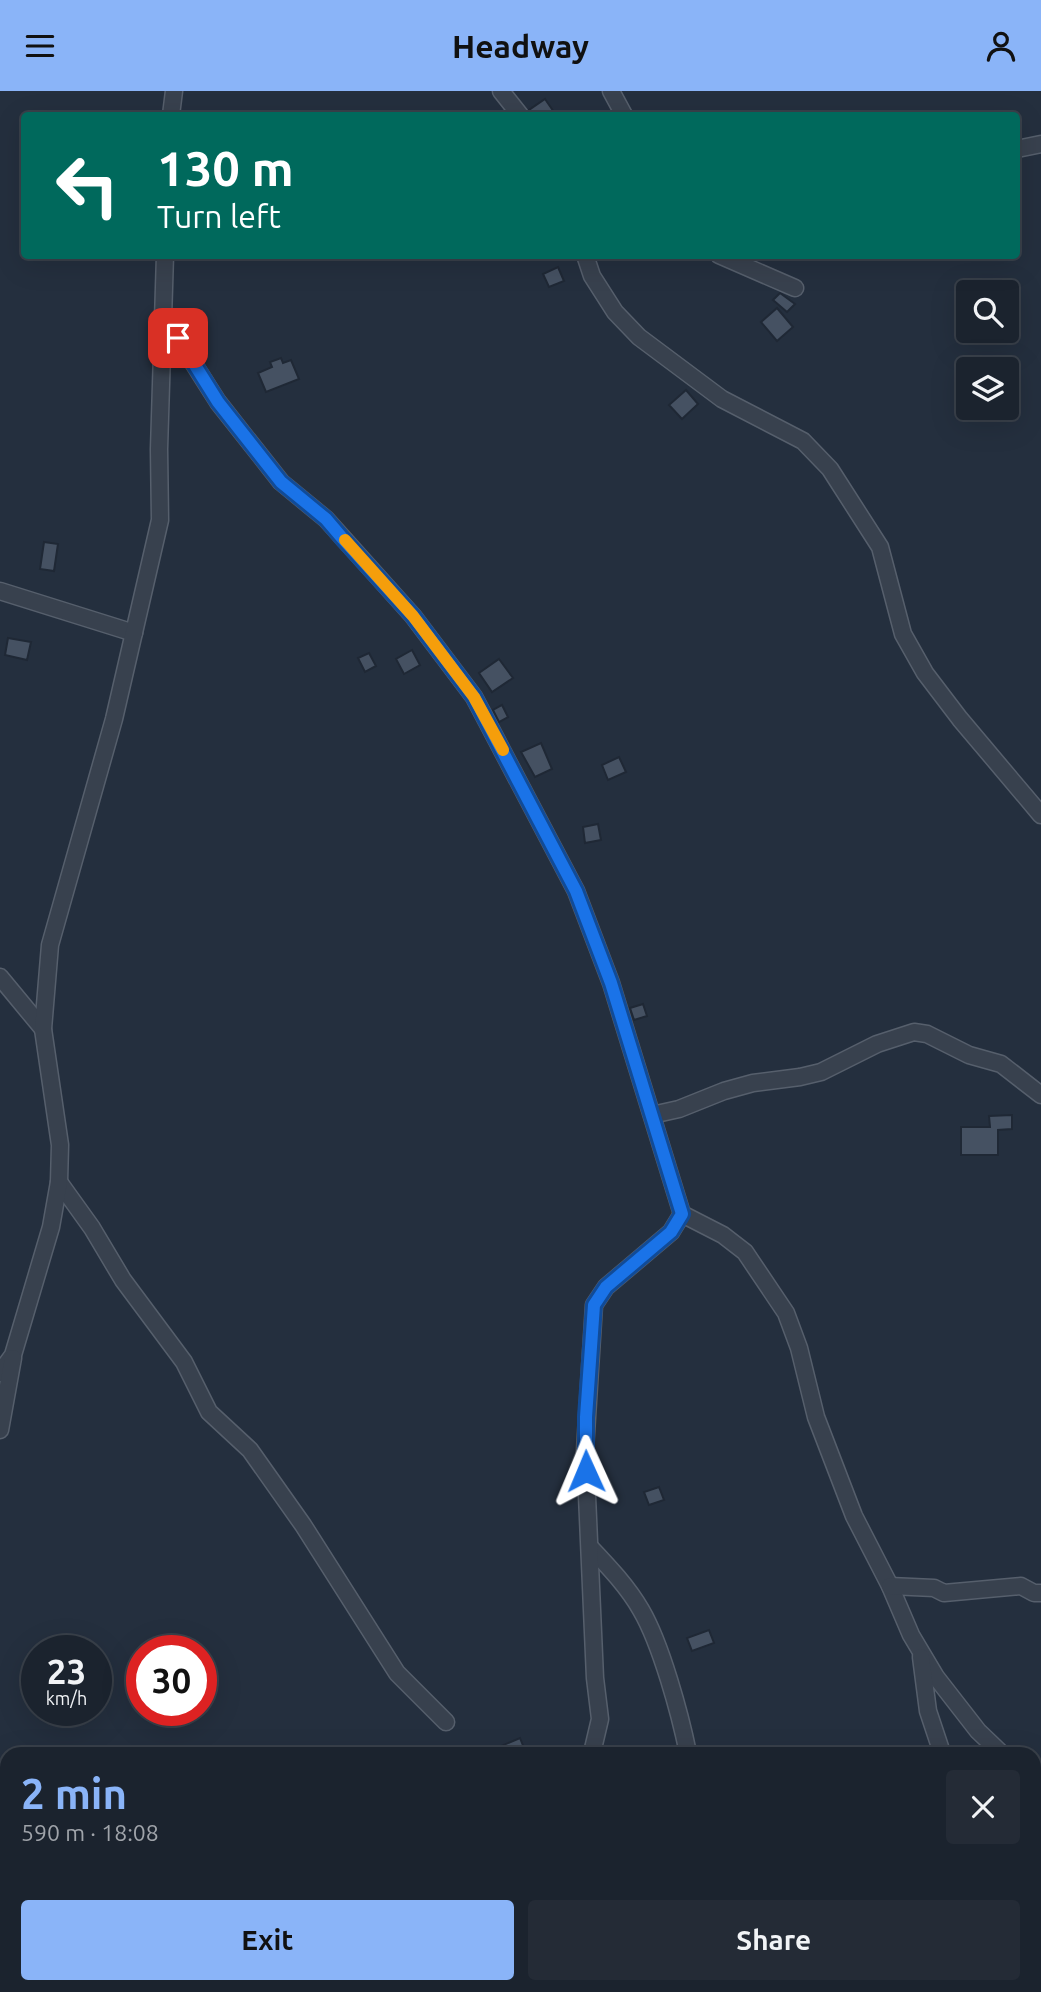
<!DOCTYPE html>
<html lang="en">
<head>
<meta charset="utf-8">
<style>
  :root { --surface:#1b232e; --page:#242b36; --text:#f1f3f6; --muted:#a0a4aa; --line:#39404a; --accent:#8ab4f8 }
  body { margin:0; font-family:Ubuntu,sans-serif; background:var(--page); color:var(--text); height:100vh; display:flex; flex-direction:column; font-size:26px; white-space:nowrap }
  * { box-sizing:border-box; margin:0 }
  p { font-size:23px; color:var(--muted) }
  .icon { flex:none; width:38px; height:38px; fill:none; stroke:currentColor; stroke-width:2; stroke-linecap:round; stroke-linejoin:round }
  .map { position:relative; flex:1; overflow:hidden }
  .side { position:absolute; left:0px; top:1656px; width:1041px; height:247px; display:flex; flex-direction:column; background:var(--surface); border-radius:21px 21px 0 0; box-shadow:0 7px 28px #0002,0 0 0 2px var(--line) }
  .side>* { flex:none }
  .guide { position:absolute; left:21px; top:21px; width:999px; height:147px; border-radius:7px; box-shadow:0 7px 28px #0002,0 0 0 2px var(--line); background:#00695c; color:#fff; overflow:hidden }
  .controls { position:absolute; left:956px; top:189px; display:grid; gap:14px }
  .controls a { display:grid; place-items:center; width:63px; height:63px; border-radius:7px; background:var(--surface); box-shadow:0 7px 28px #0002,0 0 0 2px var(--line); font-size:35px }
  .speed { position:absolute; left:21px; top:1544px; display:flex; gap:14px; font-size:35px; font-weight:700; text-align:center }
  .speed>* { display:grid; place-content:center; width:91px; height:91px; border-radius:50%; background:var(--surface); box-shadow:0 7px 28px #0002,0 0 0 2px var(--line); line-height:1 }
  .speed small { font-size:18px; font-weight:400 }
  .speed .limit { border:10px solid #d22; background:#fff; color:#111 }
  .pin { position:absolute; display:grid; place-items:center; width:60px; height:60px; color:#fff; margin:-30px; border-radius:14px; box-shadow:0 4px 10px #0006 }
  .me { position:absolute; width:77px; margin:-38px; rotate:359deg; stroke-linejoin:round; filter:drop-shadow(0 0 5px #0008) }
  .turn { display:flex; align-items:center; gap:24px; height:147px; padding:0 21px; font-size:32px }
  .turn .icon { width:91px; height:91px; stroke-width:2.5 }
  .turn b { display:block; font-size:49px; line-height:60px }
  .round { display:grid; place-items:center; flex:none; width:74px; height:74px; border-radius:7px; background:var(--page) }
  .headline { display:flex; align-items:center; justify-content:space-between; height:119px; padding:0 21px }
  h1 { font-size:42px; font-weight:700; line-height:52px; color:var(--accent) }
  .action { display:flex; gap:14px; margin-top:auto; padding:14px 21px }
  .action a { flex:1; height:80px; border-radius:7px; background:var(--accent); color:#111; font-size:28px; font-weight:700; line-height:80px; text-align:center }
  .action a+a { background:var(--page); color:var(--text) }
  header { display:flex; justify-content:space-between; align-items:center; height:91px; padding:0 21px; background:var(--accent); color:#111; font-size:32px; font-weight:700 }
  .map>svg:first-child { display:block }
  .building { fill:#455162; stroke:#1f2835; stroke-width:2 }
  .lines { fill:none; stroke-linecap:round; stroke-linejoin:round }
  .street-casing { stroke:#565f6c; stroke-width:19 }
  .street { stroke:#38414e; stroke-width:16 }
  .route-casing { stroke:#114b97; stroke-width:18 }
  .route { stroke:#1a73e8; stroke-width:12 }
  .slow { stroke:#f59e0b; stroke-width:12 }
</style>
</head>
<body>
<header><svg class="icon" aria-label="menu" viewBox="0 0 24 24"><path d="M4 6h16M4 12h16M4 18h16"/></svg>Headway<svg class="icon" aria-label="person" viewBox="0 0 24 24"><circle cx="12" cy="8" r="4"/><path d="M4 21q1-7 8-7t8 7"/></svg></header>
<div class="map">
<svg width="1041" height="1901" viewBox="0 0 1041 1901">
  <rect width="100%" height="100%" fill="#242f3e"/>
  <g class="building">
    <polygon points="545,8 556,24 530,24 529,19"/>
    <polygon points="558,176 564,190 549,196 543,183"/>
    <polygon points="780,202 795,213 787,221 773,209"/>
    <polygon points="777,217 793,236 777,250 761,231"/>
    <polygon points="281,267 283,272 291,269 299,288 266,301 258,282 272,276 270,271"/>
    <polygon points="686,299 698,313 682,328 669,314"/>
    <polygon points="44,451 58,453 54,480 40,478"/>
    <polygon points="8,547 31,551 27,569 5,564"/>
    <polygon points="412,559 420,574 404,583 396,568"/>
    <polygon points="369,562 376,575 365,581 358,567"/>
    <polygon points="499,568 513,587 492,601 479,582"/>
    <polygon points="502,614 508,626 499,631 493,619"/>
    <polygon points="541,652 552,678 535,686 521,661"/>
    <polygon points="619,666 626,681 608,689 602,674"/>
    <polygon points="598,733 601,749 585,752 583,736"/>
    <polygon points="643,913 647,925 634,929 630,917"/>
    <polygon points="1012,1024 1012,1038 998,1039 998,1064 961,1064 961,1036 990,1036 989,1025"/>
    <polygon points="659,1396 664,1409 649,1414 644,1401"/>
    <polygon points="709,1539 714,1552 692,1560 687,1547"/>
    <polygon points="520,1647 526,1662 485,1662"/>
  </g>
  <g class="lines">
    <defs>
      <g id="street">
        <polyline points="501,0 520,24"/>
        <polyline points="611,0 624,24"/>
        <polyline points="171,24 174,0"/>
        <polyline points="1017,58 1041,53"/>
        <polyline points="585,164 592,185 615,221 639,246 722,308 803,350 830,378 880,456 903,543 925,582 960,628 1041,724"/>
        <polyline points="719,164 795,197"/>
        <polyline points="164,226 218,311 281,391 326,428 413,525 474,606 576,800 611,892 682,1123 723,1144 745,1161 786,1222 799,1257 816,1326 854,1425 890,1495 911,1544 936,1586 978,1640 1001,1662"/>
        <polyline points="0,500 134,542"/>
        <polyline points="0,886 43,938"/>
        <polyline points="652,1024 679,1018 724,1000 753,992 800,986 821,981 877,953 914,941 927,943 969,964 1001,973 1041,1004"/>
        <polyline points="59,1091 92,1137 123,1189 184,1271 209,1321 250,1359 303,1434 397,1582 446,1631"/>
        <polyline points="0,1282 13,1264 51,1136 59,1091 60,1054 43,938 50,854 114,628 160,429 159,358 165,164"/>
        <polyline points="0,1339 13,1267"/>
        <path d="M590 1456C608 1475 628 1496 641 1519 661 1553 680 1623 688 1662"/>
        <polyline points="890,1495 934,1497 944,1502 1021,1495 1034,1502 1041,1502"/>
        <polyline points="921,1566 928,1620 942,1662"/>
        <polyline points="592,1662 600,1628 595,1587 585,1359 594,1214 606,1196 671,1141 682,1123"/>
        <polyline points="1034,1692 1041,1695"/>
        <polyline points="0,1762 0,1772"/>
        <polyline points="0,1865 7,1869"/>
        <polyline points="1034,1884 1040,1901"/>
        <polyline points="57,1895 68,1901"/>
        <polyline points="301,1901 313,1895"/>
      </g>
    </defs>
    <use href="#street" class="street-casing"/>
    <use href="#street" class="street"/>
  </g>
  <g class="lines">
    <defs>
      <polyline id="route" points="178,247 218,311 281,391 326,428 343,448 413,525 474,606 576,800 611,892 682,1123 671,1141 606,1196 594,1214 586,1326 586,1380"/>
    </defs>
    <use href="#route" class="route-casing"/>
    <use href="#route" class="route"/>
    <polyline class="slow" points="345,449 413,525 474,606 503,659"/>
  </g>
</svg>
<div class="controls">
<a><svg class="icon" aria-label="search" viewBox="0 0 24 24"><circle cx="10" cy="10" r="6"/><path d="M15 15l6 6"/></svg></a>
<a><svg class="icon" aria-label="layers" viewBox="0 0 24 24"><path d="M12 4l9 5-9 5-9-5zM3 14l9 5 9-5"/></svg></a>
</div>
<div class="speed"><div>23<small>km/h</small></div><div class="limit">30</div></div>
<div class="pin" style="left:178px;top:247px;background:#d93025"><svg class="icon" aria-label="arrive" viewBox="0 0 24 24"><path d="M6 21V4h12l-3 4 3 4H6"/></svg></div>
<svg class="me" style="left:586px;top:1380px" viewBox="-20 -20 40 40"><path d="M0-17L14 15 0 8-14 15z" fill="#1a73e8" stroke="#fff" stroke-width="4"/></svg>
<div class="guide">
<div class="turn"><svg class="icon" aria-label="left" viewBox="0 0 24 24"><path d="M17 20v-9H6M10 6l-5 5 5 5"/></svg><div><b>130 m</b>Turn left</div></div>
</div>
<section class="side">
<div class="headline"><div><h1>2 min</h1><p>590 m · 18:08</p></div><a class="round"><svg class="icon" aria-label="close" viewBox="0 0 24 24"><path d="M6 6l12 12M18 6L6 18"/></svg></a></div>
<div class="action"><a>Exit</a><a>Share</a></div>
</section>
</div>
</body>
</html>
